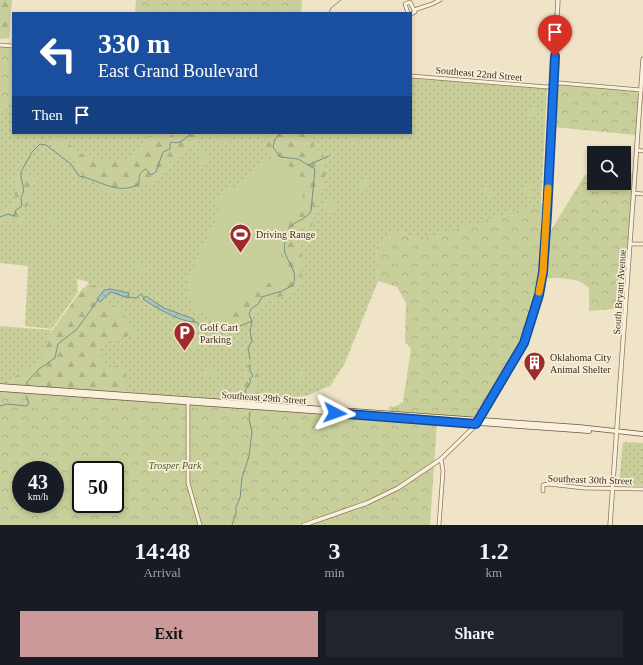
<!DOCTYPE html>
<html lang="en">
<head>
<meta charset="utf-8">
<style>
  :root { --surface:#171b24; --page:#20242c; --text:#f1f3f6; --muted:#9ea1a6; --accent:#cc999b }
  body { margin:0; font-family:Georgia,serif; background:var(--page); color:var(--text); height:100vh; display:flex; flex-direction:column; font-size:15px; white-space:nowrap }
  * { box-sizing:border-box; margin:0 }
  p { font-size:13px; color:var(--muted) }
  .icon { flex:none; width:22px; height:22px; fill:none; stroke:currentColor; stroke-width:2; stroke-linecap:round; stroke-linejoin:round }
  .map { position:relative; height:525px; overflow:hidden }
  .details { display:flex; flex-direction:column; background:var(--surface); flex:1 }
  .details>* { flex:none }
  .top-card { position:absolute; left:12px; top:12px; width:400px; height:122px; border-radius:0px; box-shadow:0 2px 6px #0003; background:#1a4fa0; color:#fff; overflow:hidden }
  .controls { position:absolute; left:587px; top:146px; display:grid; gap:8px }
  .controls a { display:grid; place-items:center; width:44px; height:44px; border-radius:0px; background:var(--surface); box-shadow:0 2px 6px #0003; font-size:20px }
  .speed { position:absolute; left:12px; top:461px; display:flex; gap:8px; font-size:20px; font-weight:700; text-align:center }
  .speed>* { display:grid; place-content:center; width:52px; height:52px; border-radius:50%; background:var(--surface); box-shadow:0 2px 6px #0003; line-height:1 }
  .speed small { font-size:10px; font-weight:400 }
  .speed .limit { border:2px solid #111; border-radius:6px; background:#fff; color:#111 }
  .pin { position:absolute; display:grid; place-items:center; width:34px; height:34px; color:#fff; margin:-41px -17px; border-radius:50% 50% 50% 0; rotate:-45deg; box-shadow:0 0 4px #0007 }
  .pin .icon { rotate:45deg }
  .me { position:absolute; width:44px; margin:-22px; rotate:94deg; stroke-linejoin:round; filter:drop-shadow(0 0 3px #0008) }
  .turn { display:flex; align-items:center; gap:14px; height:84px; padding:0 20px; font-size:18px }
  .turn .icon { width:52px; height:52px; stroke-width:2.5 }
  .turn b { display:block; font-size:28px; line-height:34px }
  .then { display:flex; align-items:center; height:38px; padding:0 20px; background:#0003; gap:8px; font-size:15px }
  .eta { display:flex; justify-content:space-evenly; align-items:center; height:68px; text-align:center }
  .eta b { font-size:24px; font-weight:700; line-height:28px }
  .action { display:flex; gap:8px; margin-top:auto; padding:8px 20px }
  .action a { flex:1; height:46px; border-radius:0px; background:var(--accent); color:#111; font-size:16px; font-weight:700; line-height:46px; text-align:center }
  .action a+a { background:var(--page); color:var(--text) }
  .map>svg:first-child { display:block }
  .grass { fill:url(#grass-dots) }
  .forest { fill:url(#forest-firs); fill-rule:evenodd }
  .park { fill:url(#park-crowns); fill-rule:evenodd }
  .pitch { fill:#c9cf9b }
  .water { fill:url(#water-waves); stroke:#6f938a }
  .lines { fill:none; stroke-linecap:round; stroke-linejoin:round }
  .stream { stroke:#6f938a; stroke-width:1 }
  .minor-casing { stroke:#8d765c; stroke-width:4.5 }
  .tertiary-casing { stroke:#8d765c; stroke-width:5 }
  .secondary-casing { stroke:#6f573f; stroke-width:5.5 }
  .minor { stroke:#faf1dc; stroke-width:3 }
  .tertiary { stroke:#faf1dc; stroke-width:3.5 }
  .secondary { stroke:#faf1dc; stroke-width:4 }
  .route-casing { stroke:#114b97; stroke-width:10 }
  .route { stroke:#1a73e8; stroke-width:7 }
  .slow { stroke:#f59e0b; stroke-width:7 }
  .labels { text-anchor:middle; stroke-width:3.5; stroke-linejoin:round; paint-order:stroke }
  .street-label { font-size:10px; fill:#3d2e20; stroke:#f7eed8 }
  .poi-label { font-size:10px; fill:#3d2e20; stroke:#f7eed8; text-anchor:start }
  .park-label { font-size:10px; font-style:italic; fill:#4d5a26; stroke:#f7eed8 }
</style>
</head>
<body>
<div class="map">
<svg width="643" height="525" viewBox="0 0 643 525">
  <defs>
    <pattern id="grass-dots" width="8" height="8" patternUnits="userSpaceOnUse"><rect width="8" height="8" fill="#c9cf9b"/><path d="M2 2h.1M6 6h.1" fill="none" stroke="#aeb285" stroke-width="1.8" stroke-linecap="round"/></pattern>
    <pattern id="forest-firs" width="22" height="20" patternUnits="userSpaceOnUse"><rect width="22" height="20" fill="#c9cf9b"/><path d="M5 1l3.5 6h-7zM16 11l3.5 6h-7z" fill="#aeb285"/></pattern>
    <pattern id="park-crowns" width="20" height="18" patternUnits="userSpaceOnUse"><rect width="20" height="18" fill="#c9cf9b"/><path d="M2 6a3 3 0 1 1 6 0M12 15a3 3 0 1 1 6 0" fill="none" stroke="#aeb285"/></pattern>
    <pattern id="water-waves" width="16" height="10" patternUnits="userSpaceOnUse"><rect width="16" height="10" fill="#a9c4bc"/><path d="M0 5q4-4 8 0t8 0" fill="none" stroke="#8ba098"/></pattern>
  </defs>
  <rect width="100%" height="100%" fill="#f0e4c8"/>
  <g class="grass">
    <polygon points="411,78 547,89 540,223 419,240 398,231 376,247 378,281 345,363 330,386 306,396 247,401 138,393 13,378 7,384 0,383 0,326 51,330 45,347 89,282 77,279 78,292 52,329 25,326 28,266 0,263 0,117 13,95 13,133 411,133"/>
    <polygon points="623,442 643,443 643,486 619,484"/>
  </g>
  <g class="forest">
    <polygon points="0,0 12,0 9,38 0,39"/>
    <polygon points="172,133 202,133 197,144 170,162 155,180 129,192 113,194 101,190 98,185 87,182 74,161 52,141 59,136 81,154 101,160 129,160 148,136 166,138 171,136"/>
    <path d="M268 133H312L314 147 325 157V180L311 228H300C296 240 299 246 302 258 303 264 300 270 302 277L294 293 272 299 242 323 220 325C228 300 258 286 282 278 287 264 281 262 278 249 273 230 289 216 302 206L304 182 277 166 263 145Z"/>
    <polygon points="36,176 37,183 30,186 31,201 19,217 24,225 18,226 14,221 10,225 7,218 0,222 0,211 9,208 15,197 14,180 16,177"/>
    <polygon points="226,188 241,188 222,220 216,202"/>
    <path d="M96 285 110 305 119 309 138 334 103 342 99 349 107 368 121 365 127 378 120 408 81 470V504L135 505 71 525H0V390L13 378 40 360 49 335 83 288ZM21 470H55V504H21Z"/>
    <polygon points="247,365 254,365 259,377 258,388 266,397 251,399 238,396"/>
  </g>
  <g class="park">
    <polygon points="136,0 302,0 301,13 135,13"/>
    <polygon points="0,46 13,47 13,95 0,117"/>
    <polygon points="558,85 635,91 639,95 636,135 553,127 555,91"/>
    <path d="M624 171 633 174 624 308 589 311V288C577 276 559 279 544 278L548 235 585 175 594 177V183H624Z"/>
    <path d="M544 203C543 222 544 242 542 261 535 322 511 367 476 416L468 417 389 411V406L394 407 403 402 411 349 405 342 406 303 397 287 378 281 376 247 398 231 419 240Z"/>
    <path d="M0 391 437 423 430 525H0ZM21 470H55V504H21ZM81 470H115V504H81Z"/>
  </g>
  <g class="pitch">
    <polygon points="535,105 540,108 540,112 536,116 529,117 527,111"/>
    <circle cx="223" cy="137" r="5"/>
    <polygon points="354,133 364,133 364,135 356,140 352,138"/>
    <polygon points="203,152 208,156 205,162 201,165 198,162 199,154"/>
    <polygon points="277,156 306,181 300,207 284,223 277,234 285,274 282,281 260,284 222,324 191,306 187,282 215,222 220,207 237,191 261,161"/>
    <circle cx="364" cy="185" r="5"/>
    <polygon points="528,184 532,186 531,196 526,198 523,194 524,186"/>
    <circle cx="487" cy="191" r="5"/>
    <circle cx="330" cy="207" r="6"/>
    <polygon points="52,214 58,219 58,223 47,223 47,216"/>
    <circle cx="141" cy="268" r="5.5"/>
    <circle cx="181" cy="333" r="5.5"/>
    <polygon points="194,339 199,339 201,342 193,349 190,349"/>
    <polygon points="211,368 216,371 215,375 205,376 204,371"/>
    <polygon points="304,371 308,372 306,378 303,381 296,377 297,375"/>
  </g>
  <g class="water">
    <polygon points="110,289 129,293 128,298 111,292 100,302 97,299 104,290"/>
    <path d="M146 296 164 308 194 319 193 322C178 321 155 307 143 299Z"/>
  </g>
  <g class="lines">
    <g class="stream">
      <polyline points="329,13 331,8 341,0"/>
      <polyline points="196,133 197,133"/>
      <polyline points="308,165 329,156"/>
      <path d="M0 217 8 214 14 216 16 210 22 206 21 198C27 188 20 182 21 172L32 152 40 144 46 145 71 164 79 176C100 180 118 196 139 184 139 176 139 172 146 169L151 175 156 172 163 152 170 149V144L171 142C182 145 184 138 192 133"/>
      <polyline points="128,297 136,298 141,294 144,298"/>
      <polyline points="193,321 198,323 203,331 215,333 221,329 229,328 233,325 240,326 252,321"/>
      <path d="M252 321 249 314 251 309 258 304 262 297 282 291 293 285C298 272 290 266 285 253 283 248 286 237 288 231 291 221 306 221 311 211L315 169 298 159 280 157 273 147 275 139 281 133"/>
      <polyline points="250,359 248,348 252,341 250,331 252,322"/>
      <polyline points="250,365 250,371 253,376 249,379 251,381 245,391 251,400"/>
      <polyline points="27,382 39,369 55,358 58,344 77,329 98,300"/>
      <polyline points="0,406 7,404 27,406 29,403 26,396"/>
      <polyline points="232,525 236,513 236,507 240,498 242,478 249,456 252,432 249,419 250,412"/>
    </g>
    <defs>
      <g id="minor">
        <polyline points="408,13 405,4 410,2 414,10"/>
        <polyline points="411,14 415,12 414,10 432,4 440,0"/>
        <polyline points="0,45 13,46"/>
        <polyline points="411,76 547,87 560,83 641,90"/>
        <polyline points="637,150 643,151"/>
        <polyline points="634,193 643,194"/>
        <polyline points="630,244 643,244"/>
        <polyline points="188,403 188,483 200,525"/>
        <polyline points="543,491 543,485 548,484 584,488 643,489"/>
        <polyline points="439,525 443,471 441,459"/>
      </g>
      <g id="tertiary">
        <polyline points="304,525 367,503 398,488 441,459 475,426 524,343 539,295 543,272 558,0"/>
        <polyline points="610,525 643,59"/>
      </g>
      <g id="secondary">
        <polyline points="0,386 579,427 643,434"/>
        <polyline points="0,389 589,431"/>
      </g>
    </defs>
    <use href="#minor" class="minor-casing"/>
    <use href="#tertiary" class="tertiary-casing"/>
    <use href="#secondary" class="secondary-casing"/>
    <use href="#minor" class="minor"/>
    <use href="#tertiary" class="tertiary"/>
    <use href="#secondary" class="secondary"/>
  </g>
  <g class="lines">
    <defs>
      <polyline id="route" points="335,413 476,424 524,343 539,295 543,272 547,214 555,56"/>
    </defs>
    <use href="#route" class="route-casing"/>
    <use href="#route" class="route"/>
    <polyline class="slow" points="539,292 543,272 548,188"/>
  </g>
  <defs>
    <symbol id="stadium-pin" viewBox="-11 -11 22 30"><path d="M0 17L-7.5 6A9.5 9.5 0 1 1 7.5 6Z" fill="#9e2a2b" stroke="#f7eed8"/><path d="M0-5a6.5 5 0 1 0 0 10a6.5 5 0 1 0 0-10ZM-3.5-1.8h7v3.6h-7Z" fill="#fff"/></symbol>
    <symbol id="parking-pin" viewBox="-11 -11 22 30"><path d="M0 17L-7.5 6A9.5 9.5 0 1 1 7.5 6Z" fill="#9e2a2b" stroke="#f7eed8"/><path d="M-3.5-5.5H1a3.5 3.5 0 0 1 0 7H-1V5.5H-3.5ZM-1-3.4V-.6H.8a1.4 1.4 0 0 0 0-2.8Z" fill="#fff"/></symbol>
    <symbol id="building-pin" viewBox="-11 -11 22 30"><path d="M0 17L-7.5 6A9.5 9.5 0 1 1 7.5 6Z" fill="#9e2a2b" stroke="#f7eed8"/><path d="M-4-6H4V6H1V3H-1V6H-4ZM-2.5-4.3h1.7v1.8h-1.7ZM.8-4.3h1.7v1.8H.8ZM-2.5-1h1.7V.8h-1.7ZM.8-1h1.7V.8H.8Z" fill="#fff"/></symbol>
  </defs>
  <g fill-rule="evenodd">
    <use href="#stadium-pin" x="228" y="222" width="25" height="34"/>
    <use href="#parking-pin" x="172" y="320" width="25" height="34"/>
    <use href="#building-pin" x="522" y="350" width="25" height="34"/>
  </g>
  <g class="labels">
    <g class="street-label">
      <text transform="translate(479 73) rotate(5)" y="4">Southeast 22nd Street</text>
      <text transform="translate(619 292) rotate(-86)" y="4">South Bryant Avenue</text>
      <text transform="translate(264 397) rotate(4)" y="4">Southeast 29th Street</text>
      <text transform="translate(590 479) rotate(2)" y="4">Southeast 30th Street</text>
    </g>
    <g class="poi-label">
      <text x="256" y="238">Driving Range</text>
      <text x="200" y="331">Golf Cart<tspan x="200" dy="12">Parking</tspan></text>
      <text x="550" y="361">Oklahoma City<tspan x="550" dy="12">Animal Shelter</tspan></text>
    </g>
    <g class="park-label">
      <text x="175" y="469">Trosper Park</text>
    </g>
  </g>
</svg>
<div class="controls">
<a><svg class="icon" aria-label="search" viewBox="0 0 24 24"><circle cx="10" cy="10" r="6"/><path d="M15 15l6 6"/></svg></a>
</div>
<div class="speed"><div>43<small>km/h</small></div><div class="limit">50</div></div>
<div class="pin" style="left:555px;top:56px;background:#d93025"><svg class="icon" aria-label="arrive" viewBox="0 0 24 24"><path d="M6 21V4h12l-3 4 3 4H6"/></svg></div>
<svg class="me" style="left:335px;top:413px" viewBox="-20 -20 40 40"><path d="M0-17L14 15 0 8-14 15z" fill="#1a73e8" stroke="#fff" stroke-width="4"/></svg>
<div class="top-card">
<div class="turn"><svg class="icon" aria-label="left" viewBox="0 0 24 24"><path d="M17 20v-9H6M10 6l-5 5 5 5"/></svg><div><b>330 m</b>East Grand Boulevard</div></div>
<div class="then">Then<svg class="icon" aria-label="arrive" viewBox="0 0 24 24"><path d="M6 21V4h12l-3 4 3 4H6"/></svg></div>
</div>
</div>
<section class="details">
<div class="eta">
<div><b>14:48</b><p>Arrival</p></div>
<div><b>3</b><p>min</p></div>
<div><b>1.2</b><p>km</p></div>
</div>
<div class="action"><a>Exit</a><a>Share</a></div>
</section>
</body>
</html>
